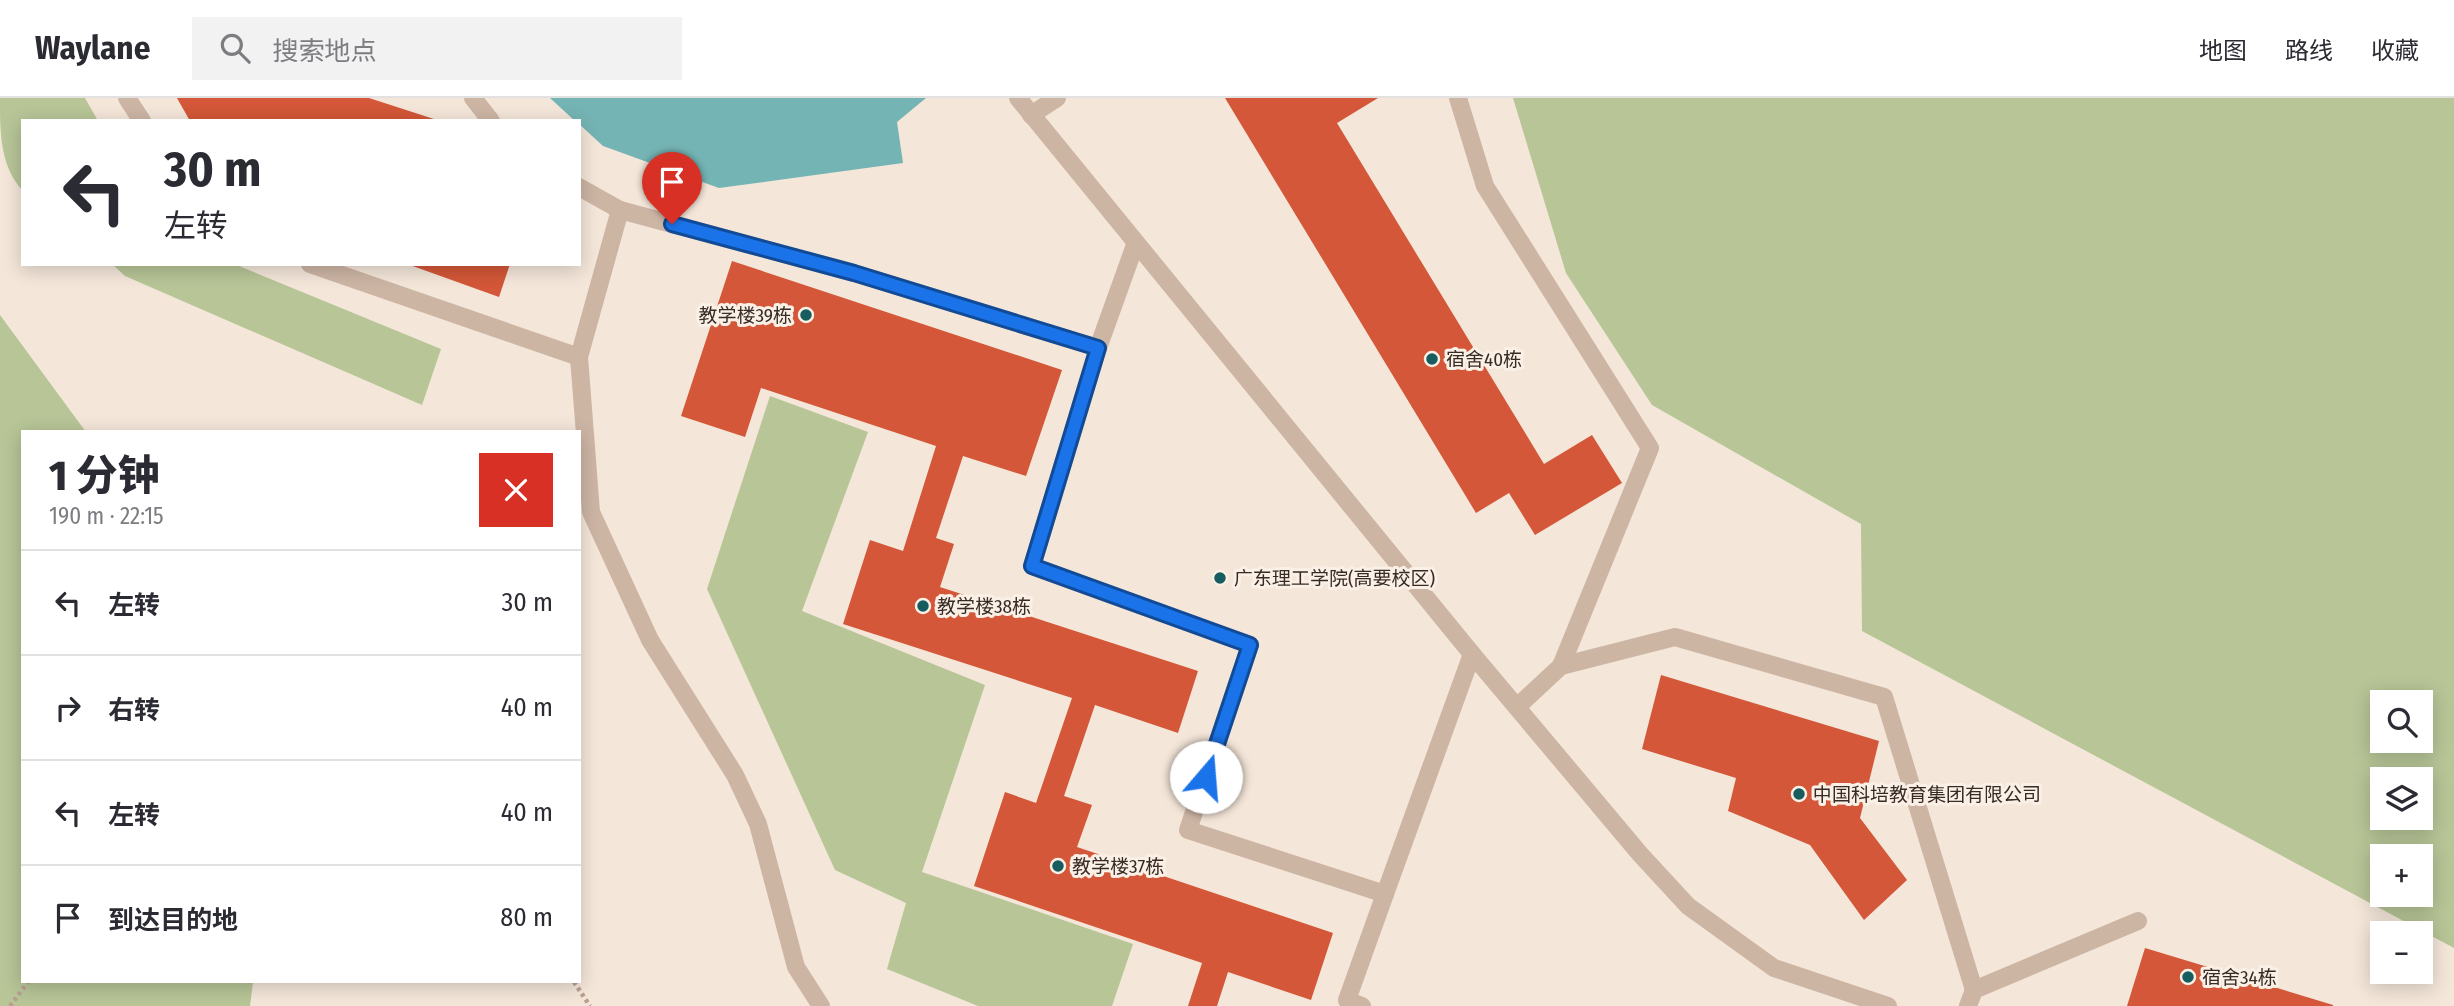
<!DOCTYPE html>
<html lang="zh">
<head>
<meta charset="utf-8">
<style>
  :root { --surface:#fff; --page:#f2f2f3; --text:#2b2b33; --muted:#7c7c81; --line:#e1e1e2 }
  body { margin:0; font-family:"Fira Sans Condensed","Noto Sans SC",sans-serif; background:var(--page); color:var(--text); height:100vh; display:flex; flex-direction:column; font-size:26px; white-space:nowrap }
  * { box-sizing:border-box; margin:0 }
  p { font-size:23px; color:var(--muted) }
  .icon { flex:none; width:38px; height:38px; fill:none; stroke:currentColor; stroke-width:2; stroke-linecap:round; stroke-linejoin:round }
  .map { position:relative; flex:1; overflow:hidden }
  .sheet { position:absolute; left:21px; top:332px; width:560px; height:553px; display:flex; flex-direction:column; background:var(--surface); border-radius:0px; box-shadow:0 4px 18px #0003 }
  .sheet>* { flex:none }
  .hud { position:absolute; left:21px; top:21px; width:560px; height:147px; border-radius:0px; box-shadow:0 4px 18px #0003; background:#fff; color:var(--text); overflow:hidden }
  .tools { position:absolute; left:2370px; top:592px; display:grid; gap:14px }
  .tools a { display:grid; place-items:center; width:63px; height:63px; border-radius:0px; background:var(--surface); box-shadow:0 4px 18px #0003; font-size:35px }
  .pin { position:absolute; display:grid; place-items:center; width:60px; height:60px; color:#fff; margin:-72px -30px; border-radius:50% 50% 50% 0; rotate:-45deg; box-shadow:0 0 7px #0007 }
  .pin .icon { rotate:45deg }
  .me { position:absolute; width:77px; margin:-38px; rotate:18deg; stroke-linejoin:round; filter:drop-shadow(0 0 5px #0008) }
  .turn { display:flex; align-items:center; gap:24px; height:147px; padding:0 28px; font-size:32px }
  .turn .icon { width:91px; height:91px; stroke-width:2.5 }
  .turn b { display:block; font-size:49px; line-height:60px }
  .round { display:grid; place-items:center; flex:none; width:74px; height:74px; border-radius:0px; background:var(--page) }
  .summary { display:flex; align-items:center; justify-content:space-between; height:119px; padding:0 28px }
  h1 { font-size:42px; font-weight:800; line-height:52px }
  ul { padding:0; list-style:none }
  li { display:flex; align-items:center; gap:21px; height:105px; padding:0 28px; border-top:2px solid var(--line) }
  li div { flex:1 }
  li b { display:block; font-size:26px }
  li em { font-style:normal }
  header { display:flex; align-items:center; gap:42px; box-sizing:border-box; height:98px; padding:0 35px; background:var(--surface); border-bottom:2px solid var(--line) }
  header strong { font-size:33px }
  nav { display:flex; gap:38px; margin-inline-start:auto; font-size:24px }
  .search { width:490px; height:63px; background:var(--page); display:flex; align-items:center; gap:18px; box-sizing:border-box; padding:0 24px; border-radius:0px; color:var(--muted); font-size:26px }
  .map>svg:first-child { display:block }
  .green { fill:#b7c597; fill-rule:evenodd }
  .water { fill:#75b4b4 }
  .building { fill:#d35738 }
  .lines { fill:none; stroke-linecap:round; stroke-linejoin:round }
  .path { stroke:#b99f8e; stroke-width:4.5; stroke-dasharray:3.5 3.5; stroke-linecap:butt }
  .lane { stroke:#cdb5a4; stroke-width:18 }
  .route-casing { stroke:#114b97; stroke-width:18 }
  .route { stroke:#1a73e8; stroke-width:12 }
  .poi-dot { fill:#175c5e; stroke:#fbf0e6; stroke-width:2.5 }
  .labels { text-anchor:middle; stroke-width:6; stroke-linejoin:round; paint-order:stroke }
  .poi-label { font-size:19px; fill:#382b26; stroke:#fbf0e6; text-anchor:start }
</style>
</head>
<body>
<header>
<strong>Waylane</strong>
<div class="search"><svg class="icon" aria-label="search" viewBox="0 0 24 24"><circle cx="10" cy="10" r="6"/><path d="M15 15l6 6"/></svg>搜索地点</div>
<nav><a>地图</a><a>路线</a><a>收藏</a></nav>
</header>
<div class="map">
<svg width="2454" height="908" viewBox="0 0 2454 908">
  <rect width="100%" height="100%" fill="#f4e6d9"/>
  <g class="green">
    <path d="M0 0H85L98 23H23V93C0 68 0 35 0 0Z"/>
    <path d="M1513 0H2454V850L1862 533 1861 426 1652 307 1566 175ZM2382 604H2420V642H2382ZM2382 681H2420V719H2382ZM2382 758H2420V796H2382Z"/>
    <polygon points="112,166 234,166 441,251 422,307 125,178"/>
    <polygon points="0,217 86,334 23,334 23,884 253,884 250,908 0,908"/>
    <polygon points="770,298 868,334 802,513 985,587 922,774 1133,846 1112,908 978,908 887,871 906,805 835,772 707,491"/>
  </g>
  <polygon class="water" points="550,0 926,0 897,24 903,65 719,90 603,48 579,26 579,23 575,23"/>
  <g class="building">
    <polygon points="177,0 369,0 437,22 190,23"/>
    <polygon points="1225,0 1378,0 1337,25 1544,366 1592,337 1622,385 1535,437 1509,395 1476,415"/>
    <polygon points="732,163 1062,272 1026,378 963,358 936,440 954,446 940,489 1198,573 1178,635 1095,607 1064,698 1092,707 1077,749 1333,835 1311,902 1228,874 1217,908 1188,908 1202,865 974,788 1005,694 1036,705 1072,600 843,526 870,442 903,453 936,348 761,290 745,339 681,318"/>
    <polygon points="407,166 510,166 499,199"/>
    <polygon points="1661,577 1879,643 1860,720 1907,782 1864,822 1810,747 1728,713 1736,680 1642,651"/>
    <polygon points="2145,850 2333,907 2333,908 2127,908"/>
  </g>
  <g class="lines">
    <g class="path">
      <polyline points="574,884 590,908"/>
      <polyline points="10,908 28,884"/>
    </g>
    <g class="lane">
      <polyline points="127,0 142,23"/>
      <polyline points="473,0 491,23"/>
      <polyline points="1018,0 1472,556 1640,756 1688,808 1774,870 1888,908"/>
      <polyline points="1458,0 1485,88 1650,350 1561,568"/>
      <polyline points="1031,17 1057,0"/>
      <polyline points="579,89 620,112 854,175 1098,250"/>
      <polyline points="620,112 579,259 591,414 650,542 735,677 758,726 796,869 821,908"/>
      <polyline points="1135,147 1098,250 1032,468 1250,547 1188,732 1385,796 1472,556"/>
      <polyline points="310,166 579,259"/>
      <polyline points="1517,609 1561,568 1675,539 1884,599 1974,892"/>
      <polyline points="1362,908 1347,902 1385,796"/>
      <polyline points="1968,908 1974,892 2138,823"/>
    </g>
  </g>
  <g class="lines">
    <defs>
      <polyline id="route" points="672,126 854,175 1098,250 1032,468 1250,547 1206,679"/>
    </defs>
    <use href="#route" class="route-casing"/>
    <use href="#route" class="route"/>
  </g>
  <g class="poi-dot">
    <circle cx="806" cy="217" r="7"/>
    <circle cx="1432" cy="261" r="7"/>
    <circle cx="1220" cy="480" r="7"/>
    <circle cx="923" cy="508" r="7"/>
    <circle cx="1799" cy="696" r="7"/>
    <circle cx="1058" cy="768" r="7"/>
    <circle cx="2188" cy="879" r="7"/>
  </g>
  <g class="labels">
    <g class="poi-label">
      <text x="792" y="224" text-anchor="end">教学楼39栋</text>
      <text x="1446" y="268">宿舍40栋</text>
      <text x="1234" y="487">广东理工学院(高要校区)</text>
      <text x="937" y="515">教学楼38栋</text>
      <text x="1813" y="703">中国科培教育集团有限公司</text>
      <text x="1072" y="775">教学楼37栋</text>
      <text x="2202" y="886">宿舍34栋</text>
    </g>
  </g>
</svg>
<div class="tools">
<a><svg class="icon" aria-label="search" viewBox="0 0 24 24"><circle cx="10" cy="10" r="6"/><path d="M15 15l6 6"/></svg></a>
<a><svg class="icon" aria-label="layers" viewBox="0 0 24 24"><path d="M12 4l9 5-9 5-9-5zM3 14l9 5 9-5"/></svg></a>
<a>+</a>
<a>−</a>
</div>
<div class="pin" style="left:672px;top:126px;background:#d93025"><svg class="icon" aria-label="arrive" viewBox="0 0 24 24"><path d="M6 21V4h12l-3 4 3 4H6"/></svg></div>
<svg class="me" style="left:1206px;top:679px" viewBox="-20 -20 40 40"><circle r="19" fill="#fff"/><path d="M0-13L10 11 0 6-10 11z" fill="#1a73e8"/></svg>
<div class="hud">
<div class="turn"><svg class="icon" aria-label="left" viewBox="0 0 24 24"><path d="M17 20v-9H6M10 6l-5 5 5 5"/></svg><div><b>30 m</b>左转</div></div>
</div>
<section class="sheet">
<div class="summary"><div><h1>1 分钟</h1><p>190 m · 22:15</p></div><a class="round" style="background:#d93025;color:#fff"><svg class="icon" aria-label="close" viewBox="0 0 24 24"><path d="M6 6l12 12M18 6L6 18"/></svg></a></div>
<ul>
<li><svg class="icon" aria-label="left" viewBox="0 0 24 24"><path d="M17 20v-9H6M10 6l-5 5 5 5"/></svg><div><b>左转</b></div><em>30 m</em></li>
<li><svg class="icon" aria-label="right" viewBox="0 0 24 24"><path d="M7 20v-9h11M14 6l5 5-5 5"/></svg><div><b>右转</b></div><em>40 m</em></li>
<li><svg class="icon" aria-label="left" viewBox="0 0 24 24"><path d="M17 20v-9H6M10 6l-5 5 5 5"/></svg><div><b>左转</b></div><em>40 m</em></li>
<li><svg class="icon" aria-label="arrive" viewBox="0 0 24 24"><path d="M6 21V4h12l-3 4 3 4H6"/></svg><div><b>到达目的地</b></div><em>80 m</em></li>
</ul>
</section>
</div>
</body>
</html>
